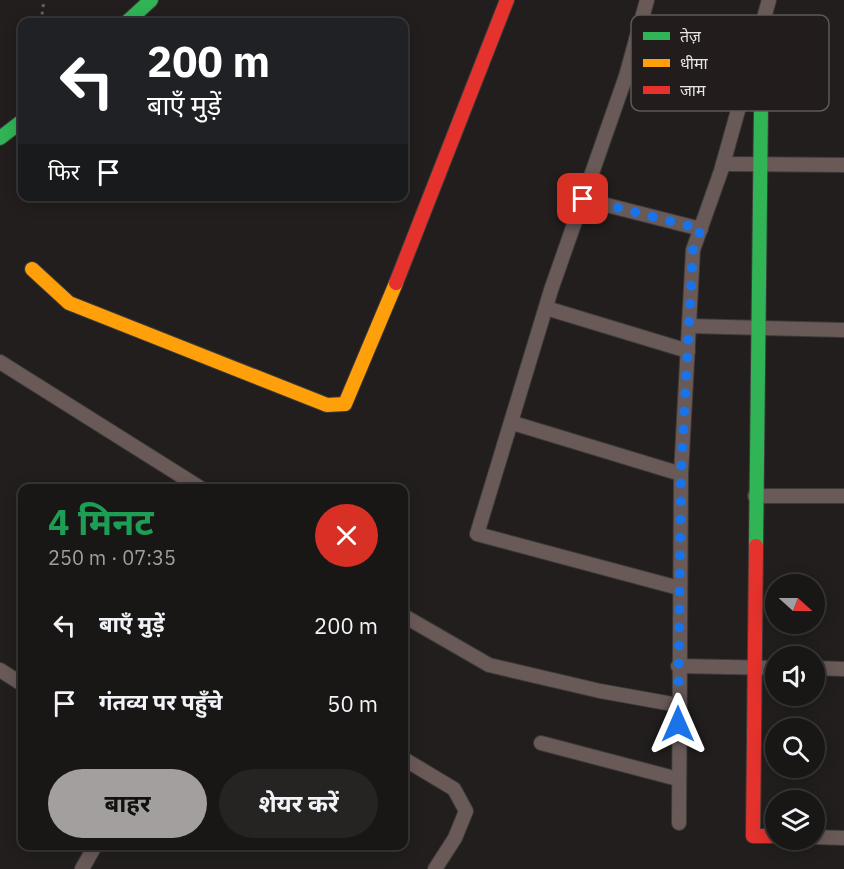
<!DOCTYPE html>
<html lang="hi">
<head>
<meta charset="utf-8">
<style>
  :root { --surface:#191616; --page:#262323; --text:#f1f3f6; --muted:#9f9fa1; --line:#373535; --accent:#a29f9e }
  body { margin:0; font-family:"IBM Plex Sans","Noto Sans Devanagari",sans-serif; background:var(--page); color:var(--text); height:100vh; display:flex; flex-direction:column; font-size:22px; white-space:nowrap }
  * { box-sizing:border-box; margin:0 }
  p { font-size:20px; color:var(--muted) }
  .icon { flex:none; width:33px; height:33px; fill:none; stroke:currentColor; stroke-width:2; stroke-linecap:round; stroke-linejoin:round }
  .map { position:relative; flex:1; overflow:hidden }
  .drawer { position:absolute; left:18px; top:484px; width:390px; height:366px; display:flex; flex-direction:column; background:var(--surface); border-radius:12px; box-shadow:0 3px 15px #0003,0 0 0 2px var(--line) }
  .drawer>* { flex:none }
  .hud { position:absolute; left:18px; top:18px; width:390px; height:183px; border-radius:12px; box-shadow:0 3px 15px #0003,0 0 0 2px var(--line); background:#202124; color:#fff; overflow:hidden }
  .needle { width:39px; rotate:111deg }
  .buttons { position:absolute; left:765px; top:574px; display:grid; gap:12px }
  .buttons a { display:grid; place-items:center; width:60px; height:60px; border-radius:50%; background:var(--surface); box-shadow:0 3px 15px #0003,0 0 0 2px var(--line); font-size:30px }
  .pin { position:absolute; display:grid; place-items:center; width:51px; height:51px; color:#fff; margin:-26px; border-radius:12px; box-shadow:0 3px 9px #0006 }
  .me { position:absolute; width:66px; margin:-33px; rotate:0deg; stroke-linejoin:round; filter:drop-shadow(0 0 4px #0008) }
  .turn { display:flex; align-items:center; gap:21px; height:126px; padding:0 30px; font-size:27px }
  .turn .icon { width:78px; height:78px; stroke-width:2.5 }
  .turn b { display:block; font-size:42px; line-height:51px }
  .then { display:flex; align-items:center; height:57px; padding:0 30px; background:#0003; gap:12px; font-size:22px }
  .round { display:grid; place-items:center; flex:none; width:63px; height:63px; border-radius:32px; background:var(--page) }
  .overview { display:flex; align-items:center; justify-content:space-between; height:102px; padding:0 30px }
  h1 { font-size:36px; font-weight:700; line-height:45px; color:#1e9e55 }
  .primary-button { display:flex; gap:12px; margin-top:auto; padding:12px 30px }
  .primary-button a { flex:1; height:69px; border-radius:36px; background:var(--accent); color:#111; font-size:24px; font-weight:700; line-height:69px; text-align:center }
  .primary-button a+a { background:var(--page); color:var(--text) }
  ul { padding:0; list-style:none }
  li { display:flex; align-items:center; gap:18px; height:78px; padding:0 30px }
  li div { flex:1 }
  li b { display:block; font-size:22px }
  li em { font-style:normal }
  .map>svg:first-child { display:block }
  .lines { fill:none; stroke-linecap:round; stroke-linejoin:round }
  .street-casing { stroke:#3c3a3a; stroke-width:16 }
  .fast-casing { stroke:#3c3a3a; stroke-width:16 }
  .slow-casing { stroke:#3c3a3a; stroke-width:16 }
  .jam-casing { stroke:#3c3a3a; stroke-width:16 }
  .path { stroke:#675d5b; stroke-width:3; stroke-dasharray:3 4.5; stroke-linecap:butt }
  .street { stroke:#695a58; stroke-width:14 }
  .fast { stroke:#30b455; stroke-width:14 }
  .slow { stroke:#ff9f0a; stroke-width:14 }
  .jam { stroke:#e5322d; stroke-width:14 }
  .route { stroke:#1a73e8; stroke-width:10; stroke-dasharray:0 18 }
  .key { fill:#221d1c; stroke:#5d5958; stroke-width:1.5 }
  .key-label { font-size:16px; fill:#e8e4e4 }
</style>
</head>
<body>
<div class="map">
<svg width="844" height="869" viewBox="0 0 844 869">
  <rect width="100%" height="100%" fill="#211e1d"/>
  <g class="lines">
    <defs>
      <g id="street">
        <polyline points="647,0 626,76 551,290 477,534 679,588"/>
        <polyline points="636,39 747,75"/>
        <polyline points="723,164 844,165"/>
        <polyline points="583,199 701,229"/>
        <polyline points="546,308 688,351"/>
        <polyline points="689,326 844,330"/>
        <polyline points="0,362 202,489"/>
        <polyline points="513,423 681,474"/>
        <polyline points="755,496 844,496"/>
        <polyline points="404,616 489,665 600,691 678,705"/>
        <polyline points="678,666 776,668"/>
        <polyline points="814,668 844,669"/>
        <polyline points="0,670 22,684"/>
        <polyline points="541,743 678,779"/>
        <polyline points="404,759 454,789 466,811 455,838 435,869"/>
        <polyline points="679,823 681,474 693,250 721,171 769,0"/>
        <polyline points="814,837 844,838"/>
        <polyline points="82,869 95,846"/>
      </g>
      <g id="fast">
        <polyline points="127,22 151,0"/>
        <polyline points="0,138 22,121"/>
        <polyline points="756,546 762,22"/>
      </g>
      <polyline id="slow" points="32,269 69,303 327,405 345,404 396,283"/>
      <g id="jam">
        <polyline points="396,283 507,0"/>
        <polyline points="756,546 753,836 776,836"/>
      </g>
    </defs>
    <use href="#street" class="street-casing"/>
    <use href="#fast" class="fast-casing"/>
    <use href="#slow" class="slow-casing"/>
    <use href="#jam" class="jam-casing"/>
    <polyline class="path" points="41,22 44,0"/>
    <use href="#street" class="street"/>
    <use href="#fast" class="fast"/>
    <use href="#slow" class="slow"/>
    <use href="#jam" class="jam"/>
  </g>
  <g class="lines">
    <polyline class="route" points="583,199 701,229 693,250 681,474 678,724"/>
  </g>
  <rect x="631" y="15" width="198" height="96" rx="9" class="key"/>
  <rect x="643" y="32" width="27" height="8" fill="#30b455"/>
  <rect x="643" y="59" width="27" height="8" fill="#ff9f0a"/>
  <rect x="643" y="86" width="27" height="8" fill="#e5322d"/>
  <g class="key-label">
    <text x="680" y="42">तेज़</text>
    <text x="680" y="69">धीमा</text>
    <text x="680" y="96">जाम</text>
  </g>
</svg>
<div class="buttons">
<a><svg class="needle" viewBox="-14 -14 28 28"><path d="M0-13l5 13h-10z" fill="#e53935"/><path d="M0 13l5-13h-10z" fill="#9f9fa1"/></svg></a>
<a><svg class="icon" aria-label="sound" viewBox="0 0 24 24"><path d="M4 9h4l5-4v14l-5-4H4zM17 9q2 3 0 6"/></svg></a>
<a><svg class="icon" aria-label="search" viewBox="0 0 24 24"><circle cx="10" cy="10" r="6"/><path d="M15 15l6 6"/></svg></a>
<a><svg class="icon" aria-label="layers" viewBox="0 0 24 24"><path d="M12 4l9 5-9 5-9-5zM3 14l9 5 9-5"/></svg></a>
</div>
<div class="pin" style="left:583px;top:199px;background:#d93025"><svg class="icon" aria-label="arrive" viewBox="0 0 24 24"><path d="M6 21V4h12l-3 4 3 4H6"/></svg></div>
<svg class="me" style="left:678px;top:724px" viewBox="-20 -20 40 40"><path d="M0-17L14 15 0 8-14 15z" fill="#1a73e8" stroke="#fff" stroke-width="4"/></svg>
<div class="hud">
<div class="turn"><svg class="icon" aria-label="left" viewBox="0 0 24 24"><path d="M17 20v-9H6M10 6l-5 5 5 5"/></svg><div><b>200 m</b>बाएँ मुड़ें</div></div>
<div class="then">फिर<svg class="icon" aria-label="arrive" viewBox="0 0 24 24"><path d="M6 21V4h12l-3 4 3 4H6"/></svg></div>
</div>
<section class="drawer">
<div class="overview"><div><h1>4 मिनट</h1><p>250 m · 07:35</p></div><a class="round" style="background:#d93025;color:#fff"><svg class="icon" aria-label="close" viewBox="0 0 24 24"><path d="M6 6l12 12M18 6L6 18"/></svg></a></div>
<ul>
<li><svg class="icon" aria-label="left" viewBox="0 0 24 24"><path d="M17 20v-9H6M10 6l-5 5 5 5"/></svg><div><b>बाएँ मुड़ें</b></div><em>200 m</em></li>
<li><svg class="icon" aria-label="arrive" viewBox="0 0 24 24"><path d="M6 21V4h12l-3 4 3 4H6"/></svg><div><b>गंतव्य पर पहुँचे</b></div><em>50 m</em></li>
</ul>
<div class="primary-button"><a>बाहर</a><a>शेयर करें</a></div>
</section>
</div>
</body>
</html>
